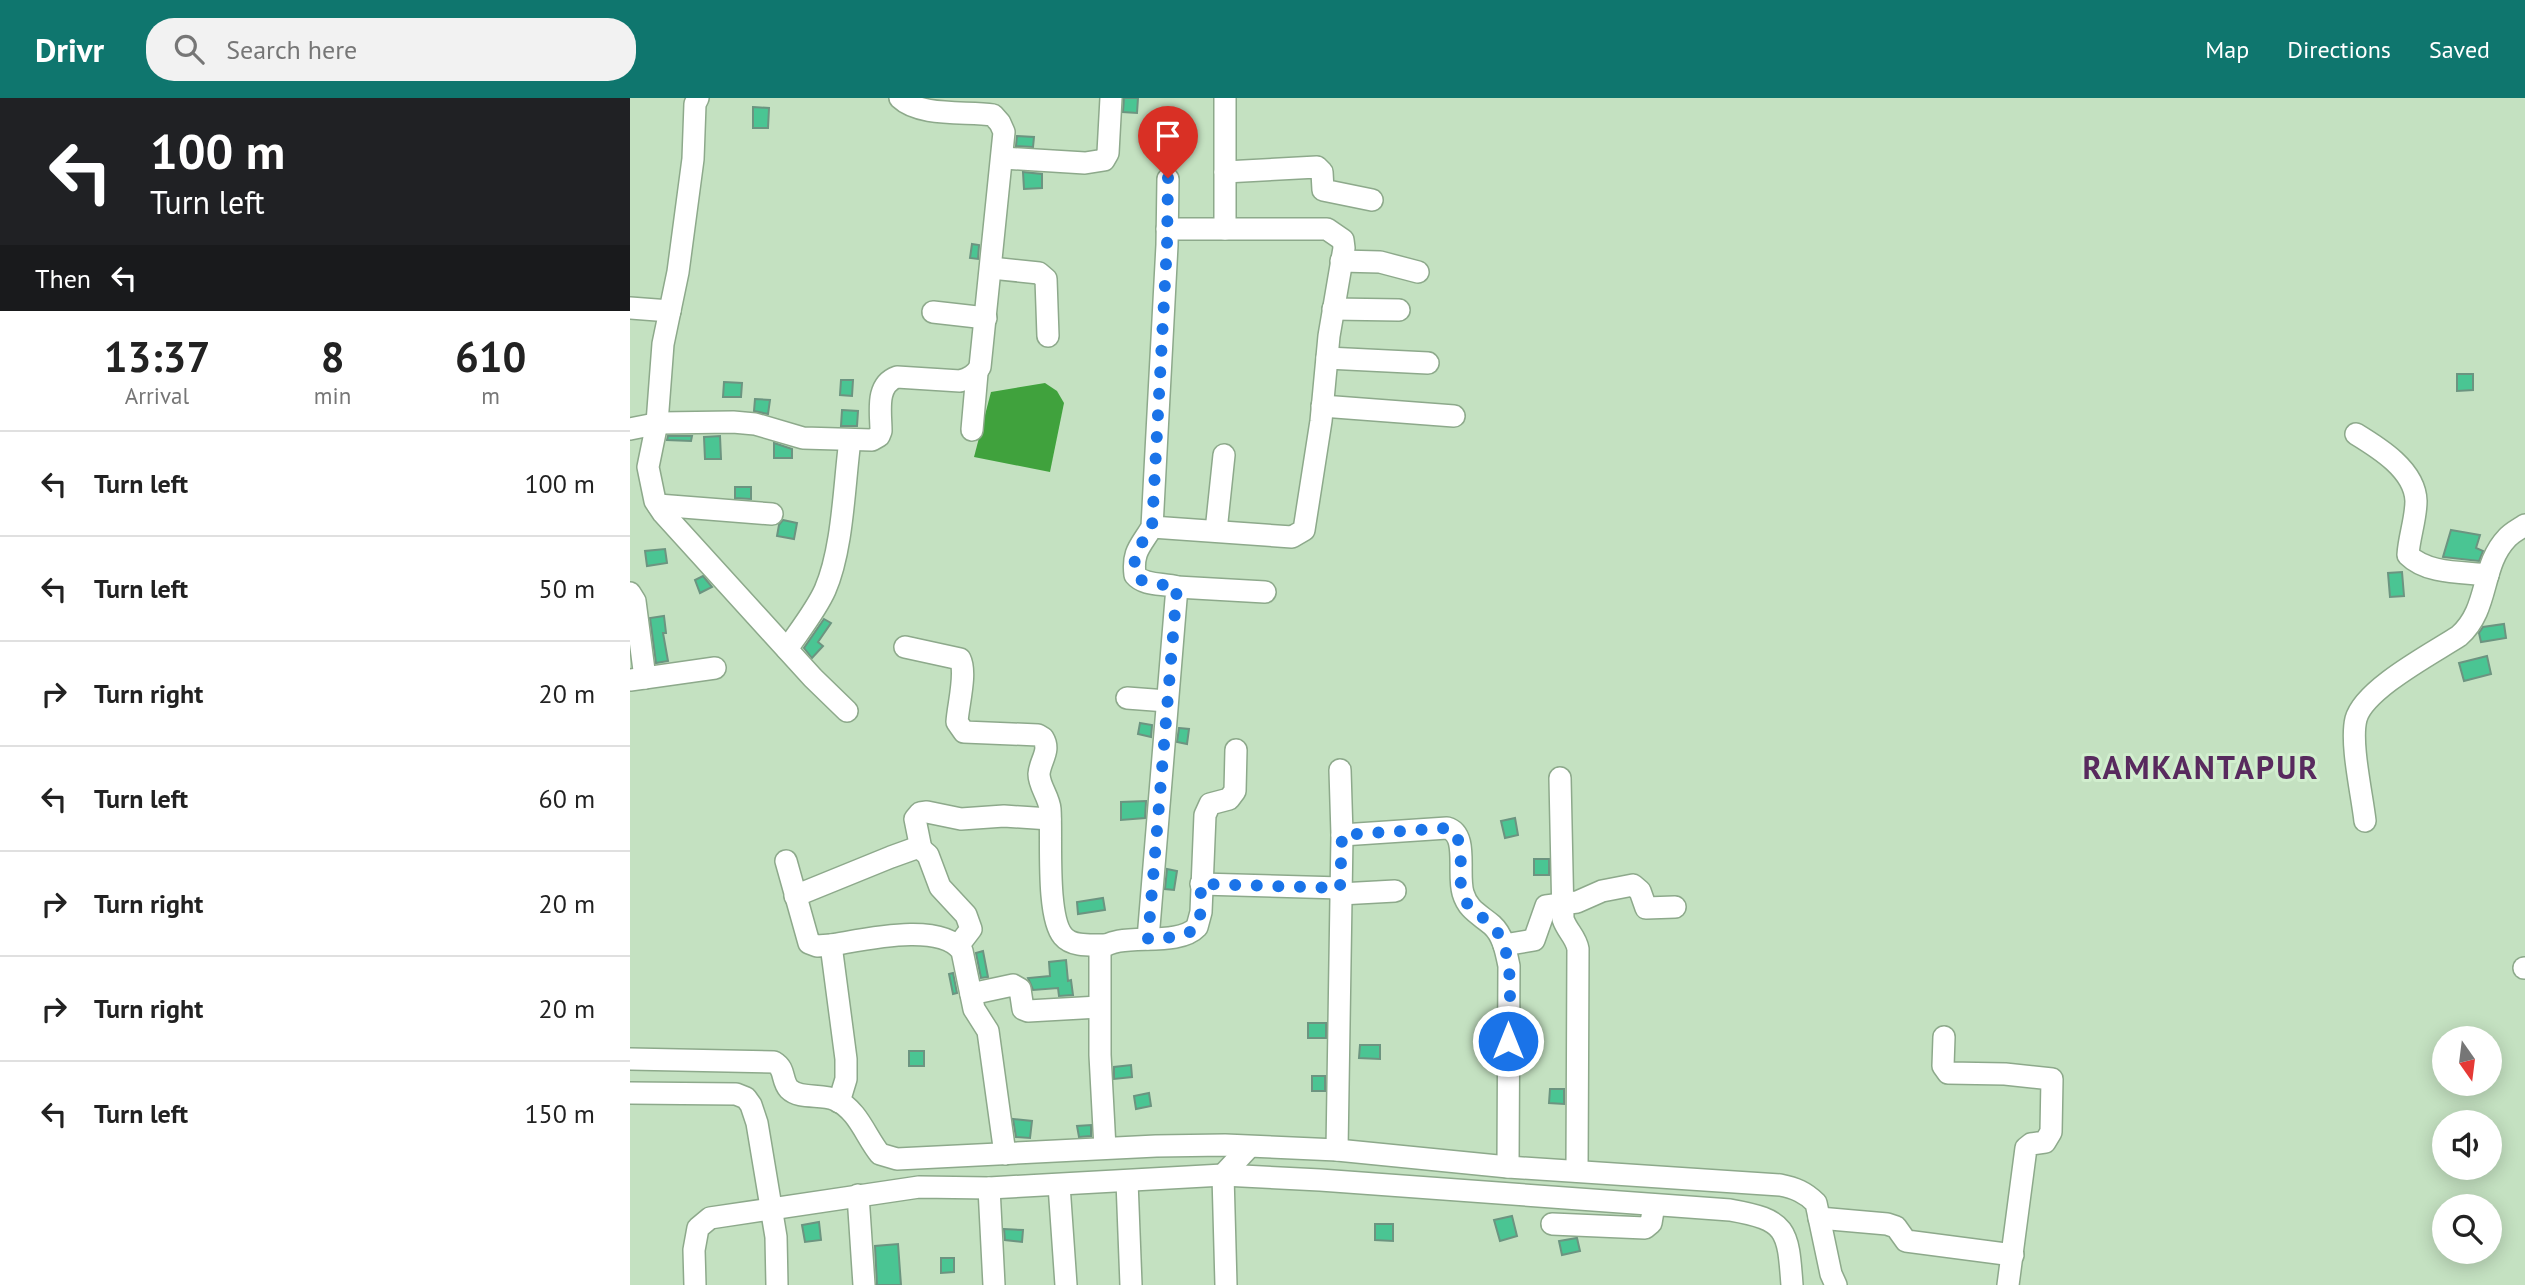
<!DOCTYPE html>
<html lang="en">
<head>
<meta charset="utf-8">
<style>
  :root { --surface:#fff; --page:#f2f2f2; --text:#222; --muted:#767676; --line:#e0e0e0; --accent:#0f766e }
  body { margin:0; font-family:"PT Sans",sans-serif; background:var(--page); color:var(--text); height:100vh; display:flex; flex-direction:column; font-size:26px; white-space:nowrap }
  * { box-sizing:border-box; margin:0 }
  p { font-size:23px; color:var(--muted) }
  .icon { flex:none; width:38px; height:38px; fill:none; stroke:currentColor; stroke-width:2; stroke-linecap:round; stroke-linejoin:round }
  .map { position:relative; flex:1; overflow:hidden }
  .side { display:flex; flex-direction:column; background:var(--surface); width:630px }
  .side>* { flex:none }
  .banner { background:#202124; color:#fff; overflow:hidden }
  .needle { width:46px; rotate:166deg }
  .buttons { position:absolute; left:1802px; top:928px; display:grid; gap:14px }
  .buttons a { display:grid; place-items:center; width:70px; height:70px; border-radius:50%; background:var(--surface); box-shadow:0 4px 18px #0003; font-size:35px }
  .pin { position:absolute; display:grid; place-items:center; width:60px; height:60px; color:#fff; margin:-72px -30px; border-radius:50% 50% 50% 0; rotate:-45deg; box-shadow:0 0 7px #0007 }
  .pin .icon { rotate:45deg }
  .me { position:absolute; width:77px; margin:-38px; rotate:0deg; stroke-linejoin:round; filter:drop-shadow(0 0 5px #0008) }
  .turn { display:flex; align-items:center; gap:24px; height:147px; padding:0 35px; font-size:32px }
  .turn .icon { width:91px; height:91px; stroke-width:2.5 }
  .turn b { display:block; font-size:49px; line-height:60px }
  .then { display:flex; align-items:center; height:66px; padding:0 35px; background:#0003; gap:14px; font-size:26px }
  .eta { display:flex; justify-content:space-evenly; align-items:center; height:119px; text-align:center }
  .eta b { font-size:42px; font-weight:600; line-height:49px }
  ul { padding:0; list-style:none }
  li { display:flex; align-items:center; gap:21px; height:105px; padding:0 35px; border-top:2px solid var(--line) }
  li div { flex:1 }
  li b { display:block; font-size:26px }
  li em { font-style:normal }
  header { display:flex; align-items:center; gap:42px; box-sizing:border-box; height:98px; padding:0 35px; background:var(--accent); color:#fff }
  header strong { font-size:33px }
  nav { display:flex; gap:38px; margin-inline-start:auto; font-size:24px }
  .search { width:490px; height:63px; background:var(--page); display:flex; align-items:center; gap:18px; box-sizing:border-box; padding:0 24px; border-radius:28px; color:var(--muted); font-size:26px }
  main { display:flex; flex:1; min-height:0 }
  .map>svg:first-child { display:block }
  .water { fill:#40a23d }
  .building { fill:#4ac593; stroke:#6c9480; stroke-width:2 }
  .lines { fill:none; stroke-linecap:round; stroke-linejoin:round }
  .minor-casing { stroke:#8da98b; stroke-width:24 }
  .minor { stroke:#fff; stroke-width:21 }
  .route { stroke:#1a73e8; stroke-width:12; stroke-dasharray:0 21.6 }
  .labels { text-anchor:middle; stroke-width:6; stroke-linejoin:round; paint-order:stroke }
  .district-label { font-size:32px; font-weight:bold; letter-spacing:2px; fill:#582a5e; stroke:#d1eece }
</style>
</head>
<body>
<header>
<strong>Drivr</strong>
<div class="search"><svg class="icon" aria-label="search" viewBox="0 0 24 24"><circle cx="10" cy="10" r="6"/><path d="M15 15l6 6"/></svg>Search here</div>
<nav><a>Map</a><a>Directions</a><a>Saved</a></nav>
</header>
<main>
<section class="side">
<div class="banner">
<div class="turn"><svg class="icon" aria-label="left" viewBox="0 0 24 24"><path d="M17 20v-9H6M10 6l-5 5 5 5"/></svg><div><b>100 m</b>Turn left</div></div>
<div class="then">Then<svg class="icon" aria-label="left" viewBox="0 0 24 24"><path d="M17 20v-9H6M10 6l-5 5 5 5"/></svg></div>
</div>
<div class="eta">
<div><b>13:37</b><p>Arrival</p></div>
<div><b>8</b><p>min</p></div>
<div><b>610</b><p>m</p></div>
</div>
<ul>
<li><svg class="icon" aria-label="left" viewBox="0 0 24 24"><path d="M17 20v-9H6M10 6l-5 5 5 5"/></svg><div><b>Turn left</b></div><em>100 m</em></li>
<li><svg class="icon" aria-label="left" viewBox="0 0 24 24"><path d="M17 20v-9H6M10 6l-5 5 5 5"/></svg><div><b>Turn left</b></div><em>50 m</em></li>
<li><svg class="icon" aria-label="right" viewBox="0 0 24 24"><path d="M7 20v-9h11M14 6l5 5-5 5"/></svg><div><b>Turn right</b></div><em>20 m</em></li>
<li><svg class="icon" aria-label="left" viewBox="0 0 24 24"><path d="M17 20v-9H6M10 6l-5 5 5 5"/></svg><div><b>Turn left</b></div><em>60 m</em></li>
<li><svg class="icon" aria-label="right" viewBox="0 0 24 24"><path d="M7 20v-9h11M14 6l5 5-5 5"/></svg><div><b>Turn right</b></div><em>20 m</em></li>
<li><svg class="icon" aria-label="right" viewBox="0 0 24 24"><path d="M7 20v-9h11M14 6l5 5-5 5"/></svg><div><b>Turn right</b></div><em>20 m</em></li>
<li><svg class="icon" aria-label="left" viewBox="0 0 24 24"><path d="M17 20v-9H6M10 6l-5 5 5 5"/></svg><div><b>Turn left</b></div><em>150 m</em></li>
</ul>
</section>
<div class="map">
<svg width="1895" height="1187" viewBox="0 0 1895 1187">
  <rect width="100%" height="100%" fill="#c4e1c1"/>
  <polygon class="water" points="415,285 427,293 434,305 420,374 344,359 361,294"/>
  <g class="building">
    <polygon points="494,0 508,0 507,15 493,14"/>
    <polygon points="123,9 139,10 138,30 123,30"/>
    <polygon points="387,38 404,39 403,49 386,48"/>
    <polygon points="393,74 412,76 412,90 394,91"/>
    <polygon points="342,146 349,147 348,161 340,160"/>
    <polygon points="1827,276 1843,276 1843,292 1827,293"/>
    <polygon points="211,282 223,282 222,298 210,297"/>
    <polygon points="94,284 112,285 111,299 93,299"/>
    <polygon points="125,301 140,302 138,316 124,313"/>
    <polygon points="212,312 228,313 227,328 211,328"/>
    <polygon points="38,338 62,338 61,343 37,342"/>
    <polygon points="90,338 91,361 75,361 74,339"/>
    <polygon points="144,345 162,351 162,360 144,360"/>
    <polygon points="105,389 121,389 121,401 105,400"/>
    <polygon points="153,422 167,425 164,441 147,438 149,427"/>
    <polygon points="1821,432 1850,437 1846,450 1853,453 1849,463 1813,459"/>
    <polygon points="35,451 37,465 17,468 15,453"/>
    <polygon points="1772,474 1774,498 1760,499 1758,475"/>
    <polygon points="73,478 82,489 70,495 65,482"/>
    <polygon points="34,518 36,535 33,535 38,563 26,565 20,520"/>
    <polygon points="194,521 201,525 188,544 193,548 182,560 174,550"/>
    <polygon points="1874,526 1876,540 1851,544 1849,535 1853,529"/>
    <polygon points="1857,558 1861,576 1834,583 1829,565"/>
    <polygon points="510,625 522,627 521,639 508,636"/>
    <polygon points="549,630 559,631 557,646 547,644"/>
    <polygon points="516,703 515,720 491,722 491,704"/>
    <polygon points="885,720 888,737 875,740 871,723"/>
    <rect x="904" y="761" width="15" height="16"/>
    <polygon points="537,771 547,773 544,792 535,791"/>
    <polygon points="473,800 475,812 448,816 447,804"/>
    <polygon points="353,853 358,879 351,880 346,855"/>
    <polygon points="436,862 438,883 441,882 443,897 429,898 428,890 403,892 398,880 420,878 419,864"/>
    <polygon points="323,875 327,895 323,896 319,876"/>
    <rect x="678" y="925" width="18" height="15"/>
    <polygon points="730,947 750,947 750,961 729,960"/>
    <rect x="279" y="953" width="15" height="15"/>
    <polygon points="501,967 502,979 484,981 484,969"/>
    <rect x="682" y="978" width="13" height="15"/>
    <polygon points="920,991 934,991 934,1006 919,1005"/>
    <polygon points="519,995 521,1008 506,1011 504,998"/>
    <polygon points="383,1021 402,1023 400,1040 386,1039"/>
    <polygon points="461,1027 461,1038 449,1039 447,1028"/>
    <polygon points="882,1118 887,1138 870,1143 864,1122"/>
    <polygon points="189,1124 191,1142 175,1144 172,1127"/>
    <polygon points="745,1126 763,1126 763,1143 745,1142"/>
    <polygon points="374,1131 393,1132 392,1144 375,1142"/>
    <polygon points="947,1140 950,1153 932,1157 929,1143"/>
    <polygon points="268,1146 271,1187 247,1187 245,1148"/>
    <polygon points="311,1160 324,1160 324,1174 311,1175"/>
  </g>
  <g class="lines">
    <defs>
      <g id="minor">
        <polyline points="68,0 65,6 63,61 48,174 33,246 27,325 18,369 25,403 33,415 183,580 217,613"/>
        <polyline points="373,60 455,65 474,62 478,55 481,0"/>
        <polyline points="595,74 687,69 692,74 693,92 742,102"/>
        <polyline points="595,131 595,0"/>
        <polyline points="711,163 750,164 788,174"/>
        <polyline points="361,170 409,175 416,181 418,238"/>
        <polyline points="0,210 40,213"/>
        <polyline points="703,211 769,212"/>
        <polyline points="303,214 356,220"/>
        <polyline points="697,260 798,265"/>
        <polyline points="692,308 824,318"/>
        <path d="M0 331 30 325 103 324 125 326 173 340 242 342 249 338 251 333C251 314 245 287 267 279L330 283C340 280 345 277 350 269L374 34 370 25 363 17C336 13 290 19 270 0"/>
        <polyline points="342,332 347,275"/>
        <path d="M1726 336C1749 350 1785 372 1786 403 1786 421 1779 439 1778 457 1797 476 1832 474 1858 477"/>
        <polyline points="28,407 142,416"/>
        <polyline points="522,429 662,439 674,432 691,323 699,238 714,150 713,142 697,131 537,131"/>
        <polyline points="586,433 594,357"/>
        <polyline points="547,489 635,494"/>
        <polyline points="0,495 5,503 15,580"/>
        <path d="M275 549 330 561C337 575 328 607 327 624L334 634 408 637 413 640C421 653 410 662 409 676 409 688 419 699 420 711 422 739 416 818 433 838 442 849 461 847 474 847"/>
        <path d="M157 551C170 532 186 512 195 492 213 451 214 387 220 342"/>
        <polyline points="0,582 85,570"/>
        <polyline points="497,600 537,603"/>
        <path d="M930 680 933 821C937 833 946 839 948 851L947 1073"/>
        <path d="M1735 723C1732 696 1720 645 1726 621 1734 591 1803 555 1829 538 1860 511 1850 468 1877 440 1881 435 1889 431 1895 427"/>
        <path d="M712 737 817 730C839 736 827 775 833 795 838 812 849 816 862 827 873 837 876 853 879 868L878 1069"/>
        <polyline points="291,751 285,721 290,715 297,714 331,721 374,718 420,721"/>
        <polyline points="156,763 179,845 187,848 201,847 216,961 216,981 209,1004"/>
        <polyline points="571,786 711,790"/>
        <polyline points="710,796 765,793"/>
        <polyline points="165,798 261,759 286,750 291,751 298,757 310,789 336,817 341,831 328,848"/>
        <path d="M518 841 547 489C533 485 514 488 505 477 502 453 511 448 522 429L537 147 538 81"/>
        <path d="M201 847C233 842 310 823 332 853L344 911 358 933 375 1056"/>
        <polyline points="874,847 904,842 916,808 947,804 972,793 1003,787 1010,793 1016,810 1045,809"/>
        <polyline points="1894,870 1895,870"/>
        <polyline points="341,896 383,887 390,891 393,911 398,913 469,909"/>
        <polyline points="1314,939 1313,968 1318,975 1375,976 1422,981 1421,1034 1415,1044 1401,1046 1396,1050 1378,1187"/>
        <path d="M0 961 144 964C156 971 151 982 159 991 170 1002 192 995 206 1002 228 1012 236 1039 250 1056L267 1061 526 1048 595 1047 707 1052 878 1069 1150 1087C1165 1090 1175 1094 1186 1105L1201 1176 1206 1187"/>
        <polyline points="0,995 106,996 116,1000 121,1007 127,1025 146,1139 147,1187"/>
        <path d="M475 1050 470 957V852C487 832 546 851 567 829L571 814 575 717 580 706 599 701 605 693 606 652"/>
        <polyline points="707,1052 712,737 710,672"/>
        <polyline points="497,1083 501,1187"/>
        <polyline points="429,1087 436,1187"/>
        <polyline points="359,1090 364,1187"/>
        <polyline points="228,1097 234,1187"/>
        <polyline points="1189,1120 1257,1126 1266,1129 1276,1143 1383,1157"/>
        <polyline points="922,1126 1015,1130 1021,1125 1024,1107"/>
        <path d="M65 1187 64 1152 68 1130 80 1120 289 1089 359 1090 593 1077 690 1082 1100 1112C1157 1122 1158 1131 1162 1187"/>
        <polyline points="596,1187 593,1077 619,1049"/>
      </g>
    </defs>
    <use href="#minor" class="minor-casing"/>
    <use href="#minor" class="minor"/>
  </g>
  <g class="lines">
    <path class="route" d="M538 80 537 147 522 429C511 448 502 453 505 477 514 488 533 485 547 489L518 841C536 839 561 842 570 823L571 786 710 790 712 737 817 730 822 731C837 750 827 771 832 793 839 819 854 815 866 832 886 860 879 910 878 943"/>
  </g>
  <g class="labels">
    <g class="district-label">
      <text x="1571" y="681">RAMKANTAPUR</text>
    </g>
  </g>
</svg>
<div class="buttons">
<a><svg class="needle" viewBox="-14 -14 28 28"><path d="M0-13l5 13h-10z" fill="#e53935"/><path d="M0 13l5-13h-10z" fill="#767676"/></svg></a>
<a><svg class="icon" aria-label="sound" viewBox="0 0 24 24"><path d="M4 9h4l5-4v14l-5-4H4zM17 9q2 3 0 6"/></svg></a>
<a><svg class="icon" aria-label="search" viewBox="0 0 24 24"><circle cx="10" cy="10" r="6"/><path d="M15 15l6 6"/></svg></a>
</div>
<div class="pin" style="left:538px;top:80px;background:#d93025"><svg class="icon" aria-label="arrive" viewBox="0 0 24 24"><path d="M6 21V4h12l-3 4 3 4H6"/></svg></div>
<svg class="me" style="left:878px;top:943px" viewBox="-20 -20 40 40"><circle r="17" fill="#1a73e8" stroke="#fff" stroke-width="3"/><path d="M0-11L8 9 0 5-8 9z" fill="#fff"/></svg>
</div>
</main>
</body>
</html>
